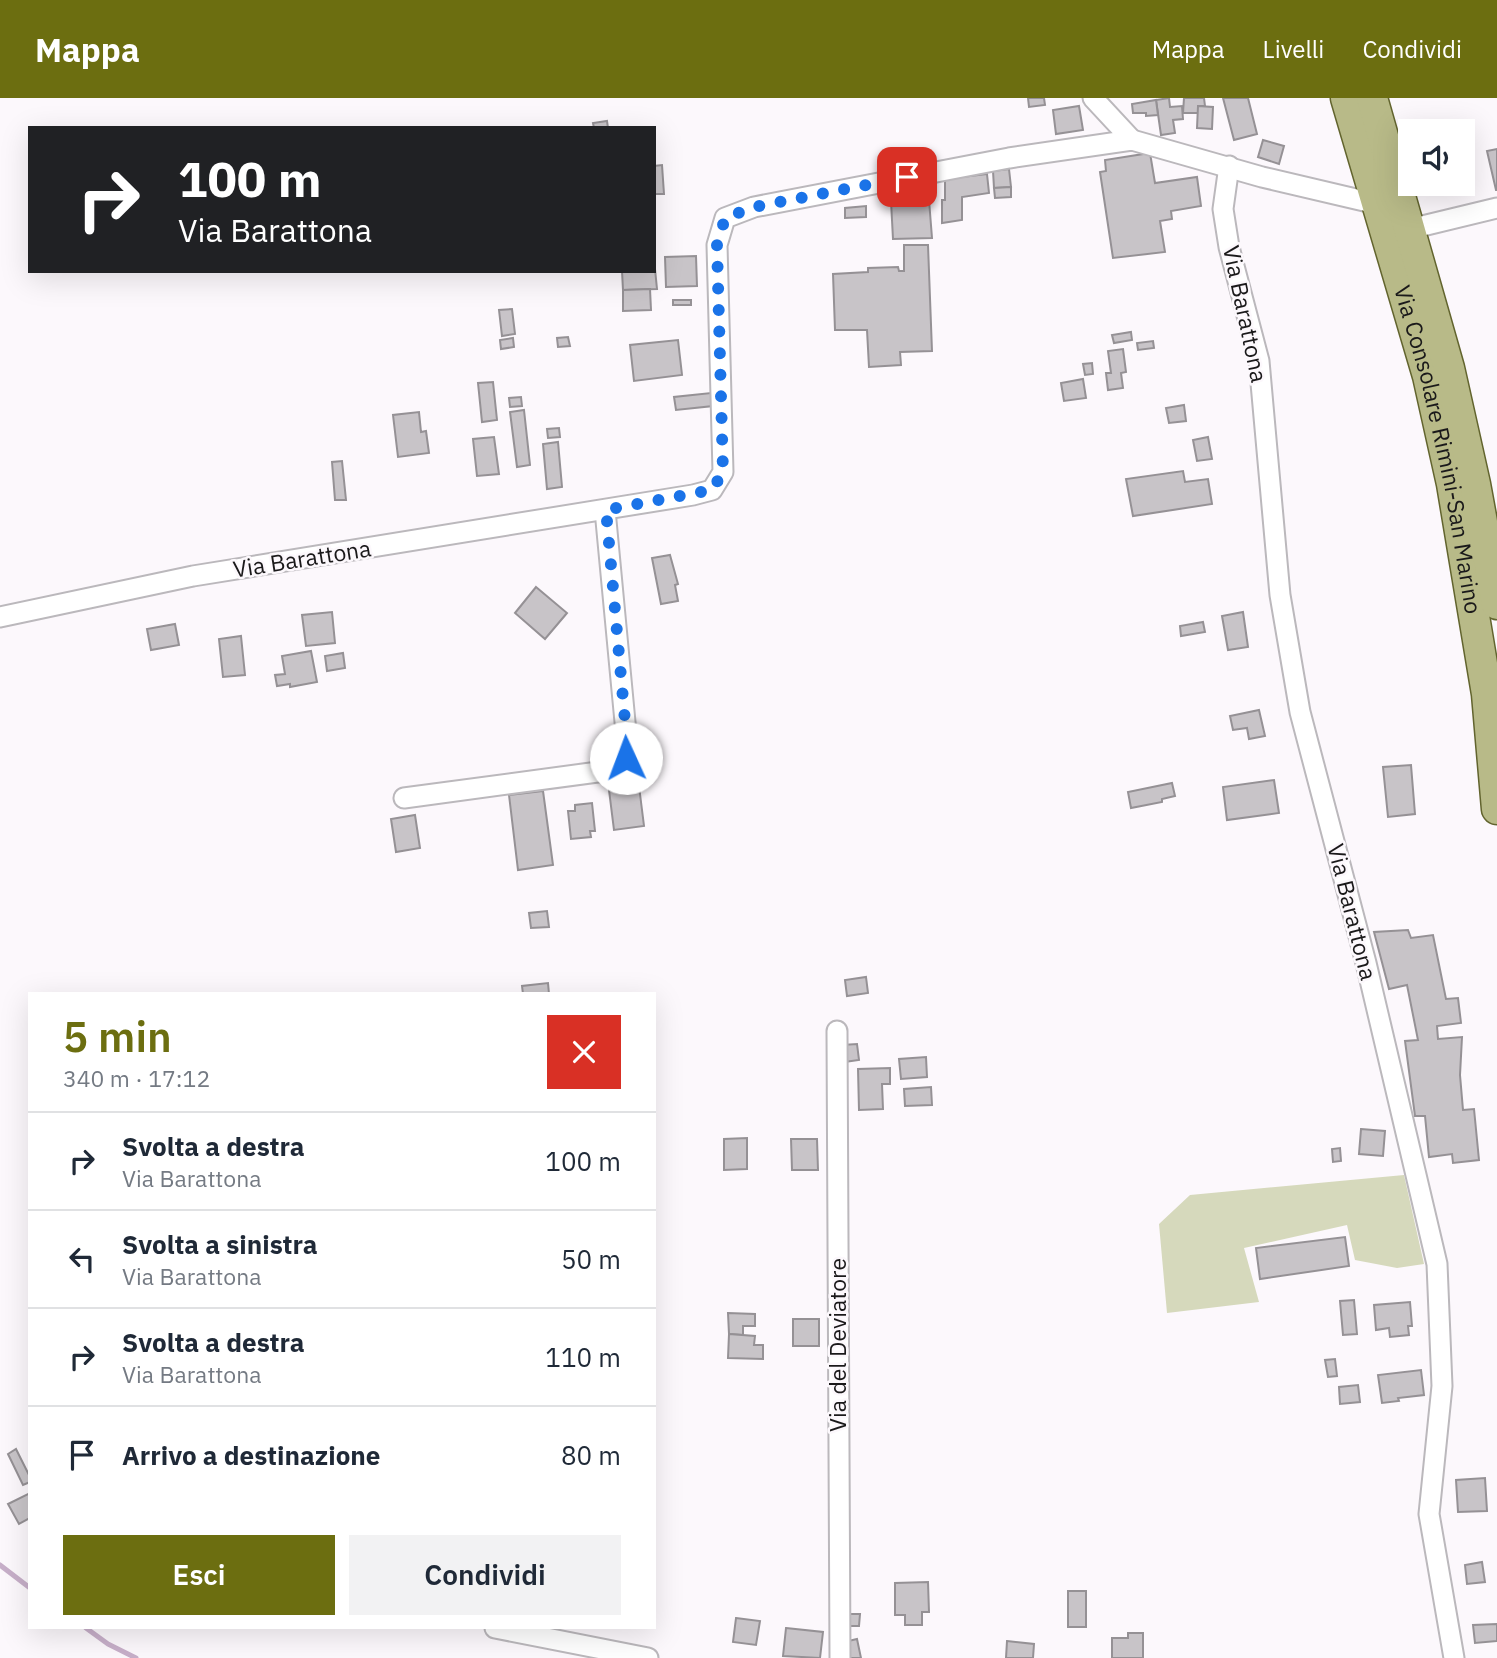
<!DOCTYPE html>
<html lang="it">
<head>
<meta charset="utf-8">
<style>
  :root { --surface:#fff; --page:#f2f2f3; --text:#1f2937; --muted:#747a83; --line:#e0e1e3; --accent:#6c6e10 }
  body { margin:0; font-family:"IBM Plex Sans",sans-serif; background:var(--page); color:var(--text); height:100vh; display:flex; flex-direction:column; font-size:26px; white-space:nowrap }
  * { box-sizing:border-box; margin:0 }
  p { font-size:23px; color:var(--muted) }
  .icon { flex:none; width:38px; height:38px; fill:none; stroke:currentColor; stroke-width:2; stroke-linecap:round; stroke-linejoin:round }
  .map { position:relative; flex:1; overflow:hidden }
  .details { position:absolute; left:28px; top:894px; width:628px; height:637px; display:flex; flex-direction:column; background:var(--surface); border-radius:0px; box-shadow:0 7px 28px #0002 }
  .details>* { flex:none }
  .banner { position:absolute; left:28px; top:28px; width:628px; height:147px; border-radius:0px; box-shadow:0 7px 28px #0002; background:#202124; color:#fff; overflow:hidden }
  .fabs { position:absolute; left:1398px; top:21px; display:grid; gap:14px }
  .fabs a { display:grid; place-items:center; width:77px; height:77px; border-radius:0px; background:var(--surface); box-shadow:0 7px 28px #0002; font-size:35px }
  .pin { position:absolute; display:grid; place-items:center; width:60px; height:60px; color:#fff; margin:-30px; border-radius:14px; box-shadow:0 4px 10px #0006 }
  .me { position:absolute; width:77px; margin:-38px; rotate:358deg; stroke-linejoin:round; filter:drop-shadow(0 0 5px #0008) }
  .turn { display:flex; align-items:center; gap:24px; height:147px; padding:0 35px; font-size:32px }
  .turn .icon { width:91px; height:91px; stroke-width:2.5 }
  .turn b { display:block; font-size:49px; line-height:60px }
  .round { display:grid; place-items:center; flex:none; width:74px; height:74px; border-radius:0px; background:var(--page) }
  .headline { display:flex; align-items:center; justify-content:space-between; height:119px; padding:0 35px }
  h1 { font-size:42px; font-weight:600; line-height:52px; color:var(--accent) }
  .button { display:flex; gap:14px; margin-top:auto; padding:14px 35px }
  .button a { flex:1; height:80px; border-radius:0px; background:var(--accent); color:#fff; font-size:28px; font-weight:600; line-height:80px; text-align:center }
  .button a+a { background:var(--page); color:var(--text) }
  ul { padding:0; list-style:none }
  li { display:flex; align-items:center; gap:21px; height:98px; padding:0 35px; border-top:2px solid var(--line) }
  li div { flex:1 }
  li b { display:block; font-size:26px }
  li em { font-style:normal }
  header { display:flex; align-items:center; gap:42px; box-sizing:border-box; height:98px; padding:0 35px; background:var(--accent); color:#fff }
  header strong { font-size:33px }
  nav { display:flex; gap:38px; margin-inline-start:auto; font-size:24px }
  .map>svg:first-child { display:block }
  .green { fill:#d6d9bc }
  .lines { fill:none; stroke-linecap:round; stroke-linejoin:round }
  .stream { stroke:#c7afc9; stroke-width:5 }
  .building { fill:#c8c4c8; stroke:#959195; stroke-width:2 }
  .street-casing { stroke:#bbb8bc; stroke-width:23 }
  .primary-casing { stroke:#62642e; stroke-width:33 }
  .street { stroke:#fff; stroke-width:19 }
  .primary { stroke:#b8ba88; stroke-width:30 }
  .route { stroke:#1a73e8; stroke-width:12; stroke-dasharray:0 21.6 }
  .labels { text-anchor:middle; stroke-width:5; stroke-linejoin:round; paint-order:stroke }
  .street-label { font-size:23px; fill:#1a191a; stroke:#fcf8fc }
</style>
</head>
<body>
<header>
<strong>Mappa</strong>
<nav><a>Mappa</a><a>Livelli</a><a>Condividi</a></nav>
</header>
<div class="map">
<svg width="1497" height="1560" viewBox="0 0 1497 1560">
  <rect width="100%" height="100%" fill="#fcf8fc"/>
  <polygon class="green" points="1404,1077 1424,1166 1397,1170 1355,1162 1347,1127 1244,1150 1259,1204 1167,1215 1159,1126 1190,1097"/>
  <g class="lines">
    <g class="stream">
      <polyline points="0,1467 30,1490"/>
      <polyline points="86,1530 108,1546 136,1560"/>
    </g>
  </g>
  <g class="building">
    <polygon points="1028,0 1044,0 1045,7 1029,9"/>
    <polygon points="1169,0 1170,9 1182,8 1183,21 1173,22 1175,35 1161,37 1156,2"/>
    <polygon points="1184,0 1204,0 1205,8 1198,8 1198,15 1183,15"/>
    <polygon points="1223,0 1248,0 1257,36 1234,42"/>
    <polygon points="1156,2 1158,17 1146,18 1146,15 1133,15 1132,6"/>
    <polygon points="1079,8 1083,32 1056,36 1053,12"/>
    <polygon points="1198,8 1213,9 1212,31 1197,30"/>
    <polygon points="607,23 608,30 594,30 593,25"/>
    <polygon points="1263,42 1284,48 1279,66 1258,59"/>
    <polygon points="1497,51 1497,92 1496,92 1487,53"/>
    <polygon points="1150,55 1155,85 1197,79 1201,108 1171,113 1172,121 1160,123 1165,154 1113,160 1100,74 1106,73 1105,62"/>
    <polygon points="662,67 664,96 654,96 654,68"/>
    <polygon points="1009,71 1011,89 994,90 993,73"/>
    <polygon points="987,76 989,95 962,99 962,122 942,125 942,102 945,102 945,81"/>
    <polygon points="1011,89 1011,99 995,100 994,90"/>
    <polygon points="929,102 932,140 893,141 891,103"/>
    <polygon points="866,108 866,119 845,120 845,110"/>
    <polygon points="904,147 928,147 932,253 900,254 901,267 869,269 867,232 835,232 833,176 868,174 868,170 898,169 899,173 904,173"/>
    <polygon points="696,158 697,188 666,189 665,159"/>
    <polygon points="654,161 657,191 623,192 622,173 654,173"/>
    <polygon points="650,191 651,212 623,213 623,192"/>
    <rect x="673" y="202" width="18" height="5"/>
    <polygon points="512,211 515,236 502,238 499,212"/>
    <polygon points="1131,234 1132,242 1114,245 1112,237"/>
    <polygon points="568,239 570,248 558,249 557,240"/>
    <polygon points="513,240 514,249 501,251 500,242"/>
    <polygon points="678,242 682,277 634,283 630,247"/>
    <polygon points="1153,243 1154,250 1138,252 1137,245"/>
    <polygon points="1123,251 1126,274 1121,275 1123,290 1108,292 1106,275 1111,275 1108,253"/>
    <polygon points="1092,265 1093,276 1085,277 1083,266"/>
    <polygon points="1083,281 1086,300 1064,303 1061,285"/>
    <polygon points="493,284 497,322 482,324 478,285"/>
    <polygon points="711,295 713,308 676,312 674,299"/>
    <polygon points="521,299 522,308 510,309 509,300"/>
    <polygon points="1184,307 1186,323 1169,325 1166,310"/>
    <polygon points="524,312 530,367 517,369 510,314"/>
    <polygon points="419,314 421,334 426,333 429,355 398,359 393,317"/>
    <polygon points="559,330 560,339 548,340 547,331"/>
    <polygon points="494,339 499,376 477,378 473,341"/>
    <polygon points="1208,339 1212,361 1197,363 1193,342"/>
    <polygon points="558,344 562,389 547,391 543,346"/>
    <polygon points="342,363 346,402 335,402 332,364"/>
    <polygon points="1183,373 1185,384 1208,381 1212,406 1133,418 1126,381"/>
    <polygon points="670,457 678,486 675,487 678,503 661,506 652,460"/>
    <polygon points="536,489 567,515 545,541 515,515"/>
    <polygon points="332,514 335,545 306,548 302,517"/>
    <polygon points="1243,514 1248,549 1228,552 1222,518"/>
    <polygon points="1203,524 1205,534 1181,538 1180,528"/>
    <polygon points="175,526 179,547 151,552 147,531"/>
    <polygon points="241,538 245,577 223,579 219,541"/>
    <polygon points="311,553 317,584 290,589 290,586 277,588 275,577 285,576 282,558"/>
    <polygon points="343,555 345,570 327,573 325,558"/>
    <polygon points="1259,612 1265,638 1249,641 1247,630 1233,632 1230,618"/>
    <polygon points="1411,667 1415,716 1388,719 1383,669"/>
    <polygon points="1274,682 1279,715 1227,722 1223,689"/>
    <polygon points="1172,685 1175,698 1162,701 1162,704 1131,710 1128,694"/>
    <polygon points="639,688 644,728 614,732 609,692"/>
    <polygon points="543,693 553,767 518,772 509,697"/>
    <polygon points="592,705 595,733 590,733 591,739 571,741 568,713 575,713 575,707"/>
    <polygon points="415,717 420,750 396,754 391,721"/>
    <polygon points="547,813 549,829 531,830 529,815"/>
    <polygon points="1408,832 1411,840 1433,837 1446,901 1458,900 1461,925 1437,928 1438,941 1462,939 1460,977 1463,1012 1474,1011 1479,1062 1453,1065 1452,1056 1429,1059 1425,1018 1415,1018 1405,943 1418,942 1407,887 1389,891 1374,834"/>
    <polygon points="866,879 868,895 847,898 845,882"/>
    <polygon points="548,885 549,896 523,896 522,888"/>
    <polygon points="857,946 859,962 844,964 842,947"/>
    <polygon points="926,959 927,979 901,981 899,961"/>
    <polygon points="890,970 890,986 882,986 883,1011 859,1012 858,971"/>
    <polygon points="931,989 932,1007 905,1008 904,991"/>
    <polygon points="1361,1031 1385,1033 1383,1058 1359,1056"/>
    <polygon points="747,1040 747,1071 724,1072 724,1041"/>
    <polygon points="791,1041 817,1041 818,1072 792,1072"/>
    <polygon points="1340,1050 1341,1063 1333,1064 1332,1051"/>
    <polygon points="1345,1139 1349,1168 1260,1181 1256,1150"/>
    <polygon points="1354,1202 1357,1236 1343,1237 1340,1203"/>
    <polygon points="1410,1204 1412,1228 1408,1228 1409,1237 1390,1239 1389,1230 1376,1232 1374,1207"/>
    <polygon points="728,1215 755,1216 755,1228 743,1228 743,1237 729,1236"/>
    <rect x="793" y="1221" width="26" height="27"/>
    <polygon points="729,1236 755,1238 754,1247 763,1247 763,1261 728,1260"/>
    <polygon points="1335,1261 1337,1278 1328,1279 1325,1262"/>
    <polygon points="1421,1272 1424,1297 1398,1300 1399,1303 1382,1305 1378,1277"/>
    <polygon points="1358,1287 1360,1304 1340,1306 1339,1289"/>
    <polygon points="16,1351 30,1379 30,1384 23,1387 8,1356"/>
    <polygon points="1485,1380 1487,1413 1458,1414 1456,1382"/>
    <polygon points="30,1395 30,1420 19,1426 8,1406"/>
    <polygon points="1482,1464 1485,1484 1467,1486 1465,1467"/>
    <polygon points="928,1484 929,1514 922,1514 922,1527 905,1527 905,1517 895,1517 895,1485"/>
    <rect x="1068" y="1493" width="18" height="36"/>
    <polygon points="850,1516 860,1516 859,1528 850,1528"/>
    <polygon points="736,1520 760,1523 756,1547 733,1544"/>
    <polygon points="1497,1526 1497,1543 1475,1545 1473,1527"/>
    <polygon points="786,1530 823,1534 820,1560 783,1558"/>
    <polygon points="1128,1535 1143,1535 1143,1560 1112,1560 1112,1540 1128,1540"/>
    <polygon points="857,1541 861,1560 848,1560 844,1544"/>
    <polygon points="1007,1543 1034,1546 1033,1560 1006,1560"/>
  </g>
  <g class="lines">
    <defs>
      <g id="street">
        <polyline points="1093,0 1132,42"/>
        <polyline points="1229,68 1223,111 1229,149 1259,263 1280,497 1300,614 1366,865 1437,1166 1442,1288 1429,1416 1454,1560"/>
        <polyline points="0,519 193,478 693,397 712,392 723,374 717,147 725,120 754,109 1009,60 1132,42 1262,79 1377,106 1410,131 1497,110"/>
        <polyline points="404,700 620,671 627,660 627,645 605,412"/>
        <polyline points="837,933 840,1560"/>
        <polyline points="495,1530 648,1560"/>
      </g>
      <g id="primary">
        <path id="s1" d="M1346 0 1428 278 1452 386 1487 596 1497 711"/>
        <polyline points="1372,0 1449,270 1475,386 1497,506"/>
      </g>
    </defs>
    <use href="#street" class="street-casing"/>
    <use href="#primary" class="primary-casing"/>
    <use href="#street" class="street"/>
    <use href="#primary" class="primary"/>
  </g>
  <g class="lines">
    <polyline class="route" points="626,660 627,645 606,412 712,392 723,374 717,147 725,120 754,109 907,79"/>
  </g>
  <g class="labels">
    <g class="street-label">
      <text transform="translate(1245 216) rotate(78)" y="8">Via Barattona</text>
      <text dy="8" stroke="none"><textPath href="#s1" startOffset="364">Via Consolare Rimini-San Marino</textPath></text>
      <text transform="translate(302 461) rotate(-9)" y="8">Via Barattona</text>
      <text transform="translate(1352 814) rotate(76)" y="8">Via Barattona</text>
      <text transform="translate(838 1247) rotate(-90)" y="8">Via del Deviatore</text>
    </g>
  </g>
</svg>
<div class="fabs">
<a><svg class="icon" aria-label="sound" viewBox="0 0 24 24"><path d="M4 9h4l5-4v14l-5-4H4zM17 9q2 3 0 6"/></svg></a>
</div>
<div class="pin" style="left:907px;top:79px;background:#d93025"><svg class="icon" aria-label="arrive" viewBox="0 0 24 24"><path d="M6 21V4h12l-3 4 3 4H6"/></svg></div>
<svg class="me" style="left:626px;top:660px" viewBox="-20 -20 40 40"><circle r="19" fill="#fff"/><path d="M0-13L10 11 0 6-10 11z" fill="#1a73e8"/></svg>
<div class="banner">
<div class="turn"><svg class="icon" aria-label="right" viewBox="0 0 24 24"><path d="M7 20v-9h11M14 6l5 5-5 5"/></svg><div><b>100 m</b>Via Barattona</div></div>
</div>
<section class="details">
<div class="headline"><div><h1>5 min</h1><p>340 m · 17:12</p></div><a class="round" style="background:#d93025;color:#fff"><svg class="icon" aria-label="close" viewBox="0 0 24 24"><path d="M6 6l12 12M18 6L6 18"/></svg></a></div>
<ul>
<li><svg class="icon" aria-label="right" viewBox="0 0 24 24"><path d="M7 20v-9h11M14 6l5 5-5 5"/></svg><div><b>Svolta a destra</b><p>Via Barattona</p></div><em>100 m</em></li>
<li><svg class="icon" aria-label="left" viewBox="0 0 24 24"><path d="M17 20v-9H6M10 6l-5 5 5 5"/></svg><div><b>Svolta a sinistra</b><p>Via Barattona</p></div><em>50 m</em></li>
<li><svg class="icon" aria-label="right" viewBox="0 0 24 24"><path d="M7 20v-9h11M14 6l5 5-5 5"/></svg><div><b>Svolta a destra</b><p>Via Barattona</p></div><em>110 m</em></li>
<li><svg class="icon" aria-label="arrive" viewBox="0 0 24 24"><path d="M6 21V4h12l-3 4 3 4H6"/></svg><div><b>Arrivo a destinazione</b></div><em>80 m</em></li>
</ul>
<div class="button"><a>Esci</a><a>Condividi</a></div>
</section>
</div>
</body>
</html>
